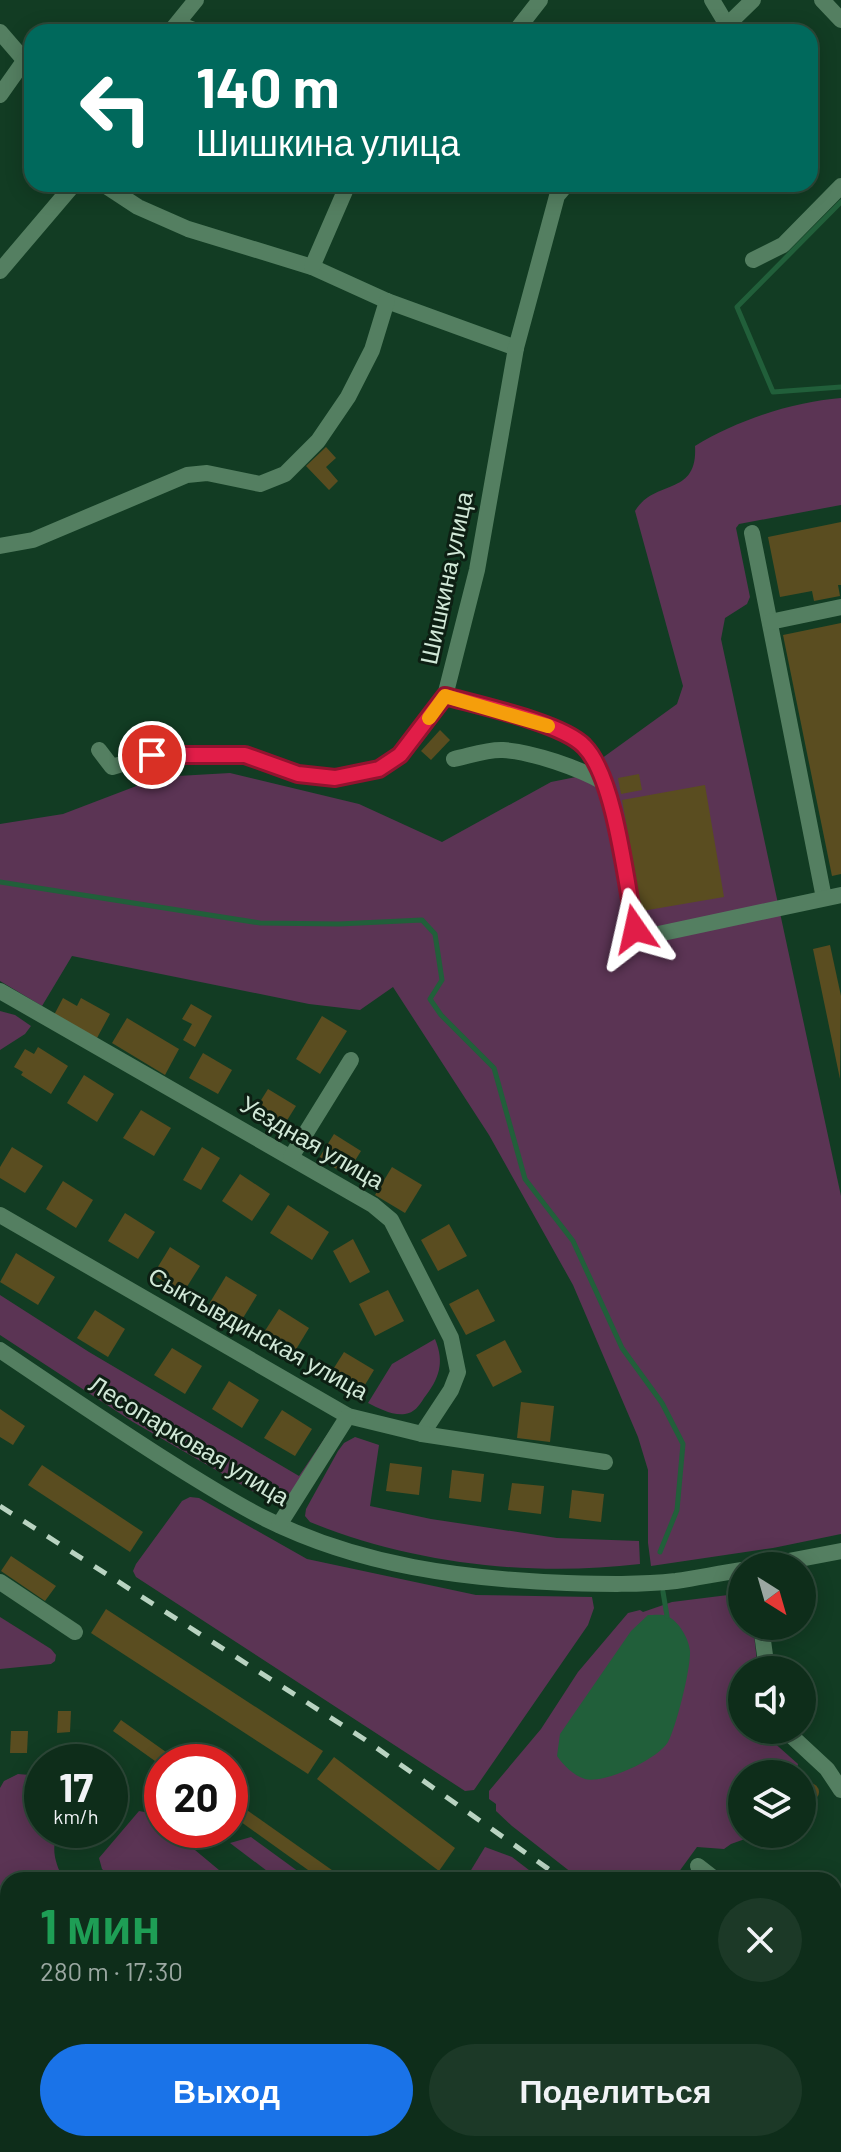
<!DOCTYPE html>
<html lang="ru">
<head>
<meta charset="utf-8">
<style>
  :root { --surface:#0e2d1a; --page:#1c3927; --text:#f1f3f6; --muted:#9ba8a2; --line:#2e4939; --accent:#1a73e8 }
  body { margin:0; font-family:Barlow,sans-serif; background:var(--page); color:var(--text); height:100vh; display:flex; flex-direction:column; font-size:30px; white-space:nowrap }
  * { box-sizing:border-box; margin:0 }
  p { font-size:26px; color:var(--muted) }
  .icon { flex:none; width:44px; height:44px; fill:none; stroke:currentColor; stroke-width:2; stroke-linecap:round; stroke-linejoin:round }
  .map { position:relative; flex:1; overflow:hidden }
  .drawer { position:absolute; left:0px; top:1872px; width:842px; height:280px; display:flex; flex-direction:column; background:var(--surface); border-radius:24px 24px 0 0; box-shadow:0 4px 20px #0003,0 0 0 2px var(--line) }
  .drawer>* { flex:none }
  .hud { position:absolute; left:24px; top:24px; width:794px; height:168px; border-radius:24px; box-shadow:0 4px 20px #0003,0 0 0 2px var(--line); background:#00695c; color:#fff; overflow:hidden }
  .needle { width:52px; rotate:143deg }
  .tools { position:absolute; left:728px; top:1552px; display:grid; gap:16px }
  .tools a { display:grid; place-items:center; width:88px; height:88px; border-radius:50%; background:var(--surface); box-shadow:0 4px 20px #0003,0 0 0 2px var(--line); font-size:40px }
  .speed { position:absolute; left:24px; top:1744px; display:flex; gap:16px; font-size:40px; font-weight:700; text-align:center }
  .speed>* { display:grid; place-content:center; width:104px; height:104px; border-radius:50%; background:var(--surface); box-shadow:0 4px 20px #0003,0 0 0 2px var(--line); line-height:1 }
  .speed small { font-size:20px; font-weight:400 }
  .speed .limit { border:12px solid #d22; background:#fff; color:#111 }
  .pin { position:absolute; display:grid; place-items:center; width:68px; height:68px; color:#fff; margin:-34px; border:4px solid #fff; border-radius:50%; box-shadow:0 2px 8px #0007 }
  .me { position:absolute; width:88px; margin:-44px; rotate:349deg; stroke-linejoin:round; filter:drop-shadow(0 0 6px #0008) }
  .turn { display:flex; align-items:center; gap:28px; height:168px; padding:0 40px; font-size:36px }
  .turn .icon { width:104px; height:104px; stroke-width:2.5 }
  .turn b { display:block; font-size:56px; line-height:68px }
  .round { display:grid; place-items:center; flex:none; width:84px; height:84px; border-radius:42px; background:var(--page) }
  .headline { display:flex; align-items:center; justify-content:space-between; height:136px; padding:0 40px }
  h1 { font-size:48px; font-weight:700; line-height:60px; color:#1e9e55 }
  .action { display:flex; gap:16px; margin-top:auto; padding:16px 40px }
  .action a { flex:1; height:92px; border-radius:48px; background:var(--accent); color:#fff; font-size:32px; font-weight:700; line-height:92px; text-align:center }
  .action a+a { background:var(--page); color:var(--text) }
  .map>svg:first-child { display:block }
  .green { fill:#5b3454 }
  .water { fill:#215f3a }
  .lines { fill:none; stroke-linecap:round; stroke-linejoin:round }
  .stream { stroke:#215f3a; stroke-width:5 }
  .building { fill:#5a4d20 }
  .minor { stroke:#547f61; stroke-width:16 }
  .rail { stroke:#b9d3c1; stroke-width:5; stroke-dasharray:14 14; stroke-linecap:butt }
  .route-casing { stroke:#92132f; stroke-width:20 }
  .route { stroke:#e11d48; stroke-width:14 }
  .slow { stroke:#f59e0b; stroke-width:14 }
  .labels { text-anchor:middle; stroke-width:6; stroke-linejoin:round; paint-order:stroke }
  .street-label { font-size:24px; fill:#d1e8d7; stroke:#0d1f13 }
</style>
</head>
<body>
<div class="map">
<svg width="841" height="2152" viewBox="0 0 841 2152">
  <rect width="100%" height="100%" fill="#123c23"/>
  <g class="green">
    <path d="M841 398V505L739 524 736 528 750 597 747 604 725 618 721 639 841 1196V1534L773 1548 651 1566 648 1543V1470L638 1437 573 1285 489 1135 393 987 360 1010 309 1004 72 956 42 1006 0 981V824L63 814 160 777 230 773 359 804 442 842 551 782 576 777 677 704 683 686 635 511C655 478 698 497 695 446 737 420 792 402 841 398Z"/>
    <polygon points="0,1011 15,1015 31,1026 25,1034 0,1050"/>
    <polygon points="0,1295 89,1352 299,1476 333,1426 283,1506 273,1503 133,1422 0,1335"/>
    <path d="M435 1339C445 1363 439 1379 424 1398 419 1406 414 1413 405 1414 393 1416 378 1408 368 1403L392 1364Z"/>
    <path d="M355 1437 379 1445 370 1506 431 1519 557 1538 639 1541 640 1564C531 1577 413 1564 310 1522L305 1516 306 1509 338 1451 344 1443Z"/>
    <polygon points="190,1497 199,1498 307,1559 476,1595 592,1597 594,1608 588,1625 474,1790 465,1791 136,1577 133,1571 136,1564 182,1501"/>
    <polygon points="736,1594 742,1597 742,1626 753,1626 758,1670 742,1670 742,1730 767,1730 771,1740 798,1764 796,1774 742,1774 742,1834 759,1834 731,1844 724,1849 697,1847 673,1880 581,1880 512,1826 496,1811 496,1804 489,1799 489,1791 541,1729 578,1672 628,1613 640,1610 643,1612 672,1602"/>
    <polygon points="0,1617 51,1649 56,1655 55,1661 51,1664 0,1669"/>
    <path d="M18 1774 42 1776V1830H59C50 1847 55 1864 64 1880H8V1913L0 1907V1788L4 1781Z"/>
    <polygon points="139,1811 150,1813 162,1822 162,1830 171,1830 231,1880 115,1880 102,1869 99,1858"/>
    <polygon points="251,1837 310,1880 279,1880 230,1843"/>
    <polygon points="485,1847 512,1857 542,1880 465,1880"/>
    <polygon points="129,2144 184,2144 178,2152 123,2152"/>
  </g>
  <path class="water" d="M648 1615C653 1615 663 1614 667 1616 679 1621 689 1639 690 1651 691 1668 676 1728 668 1742 658 1759 605 1784 585 1779 573 1775 564 1766 557 1756L560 1734 631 1631Z"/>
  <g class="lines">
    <g class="stream">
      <polyline points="841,202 737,307 773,392 841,387"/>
      <polyline points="0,882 260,923 339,924 422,920 435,934 442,980 430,999 441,1015 494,1068 525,1179 573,1241 622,1348 662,1403 683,1444 677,1510 660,1552"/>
      <polyline points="663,1592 667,1616"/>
    </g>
  </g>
  <g class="building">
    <polygon points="326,447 336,458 326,467 338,481 329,490 306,466"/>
    <polygon points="841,522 841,585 838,585 840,596 814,601 812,591 780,597 768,537"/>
    <polygon points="841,623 841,874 832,876 783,635"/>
    <polygon points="440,730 450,740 431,760 421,751"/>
    <polygon points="639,774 642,790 621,794 618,778"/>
    <polygon points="705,785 724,897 642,911 622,800"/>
    <polygon points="830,945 841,996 840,1079 813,949"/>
    <polygon points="63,998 77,1006 81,998 110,1014 97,1038 54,1015"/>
    <polygon points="191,1004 212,1016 195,1047 183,1040 192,1024 182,1019"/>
    <polygon points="322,1016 347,1031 320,1074 296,1059"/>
    <polygon points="127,1018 179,1049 165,1075 112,1043"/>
    <polygon points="38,1047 68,1066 51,1094 21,1075 23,1072 14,1067 25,1049 34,1054"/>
    <polygon points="203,1053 232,1070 218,1094 189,1078"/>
    <polygon points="84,1075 114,1094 97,1122 67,1103"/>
    <polygon points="268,1089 296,1106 281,1130 253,1113"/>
    <polygon points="141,1110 171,1128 154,1156 123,1138"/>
    <polygon points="334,1134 361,1151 346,1175 319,1158"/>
    <polygon points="12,1147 43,1166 25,1193 0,1178 0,1167"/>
    <polygon points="202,1147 220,1158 201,1190 183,1180"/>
    <polygon points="392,1167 422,1185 405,1213 375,1195"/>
    <polygon points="240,1174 270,1194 252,1221 222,1201"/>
    <polygon points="63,1181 93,1200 76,1228 46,1209"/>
    <polygon points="288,1205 329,1232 312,1260 270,1233"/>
    <polygon points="125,1213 155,1232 138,1259 108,1241"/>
    <polygon points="449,1224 467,1256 438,1271 421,1240"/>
    <polygon points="353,1239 370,1272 350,1283 333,1251"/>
    <polygon points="170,1247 200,1266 183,1293 153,1275"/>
    <polygon points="16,1253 55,1277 38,1305 0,1282"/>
    <polygon points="226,1276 257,1295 240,1323 209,1304"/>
    <polygon points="478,1289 495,1321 466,1335 449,1304"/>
    <polygon points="388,1290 404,1321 375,1336 359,1304"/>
    <polygon points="279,1309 309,1328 292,1356 261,1337"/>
    <polygon points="95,1310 125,1329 108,1357 77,1338"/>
    <polygon points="505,1340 522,1372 493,1387 476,1355"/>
    <polygon points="172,1348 202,1366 185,1394 154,1375"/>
    <polygon points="344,1352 374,1370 357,1398 327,1379"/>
    <polygon points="229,1381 259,1400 242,1428 212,1409"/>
    <polygon points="521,1402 554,1406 550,1442 517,1438"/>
    <polygon points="0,1409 25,1426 13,1445 0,1437"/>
    <polygon points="282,1410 312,1429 295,1456 264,1438"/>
    <polygon points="390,1463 422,1467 419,1495 386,1491"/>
    <polygon points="42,1465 143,1532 130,1552 28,1485"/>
    <polygon points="452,1470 484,1474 481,1502 449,1498"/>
    <polygon points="512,1483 544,1486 541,1514 508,1510"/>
    <polygon points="572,1490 604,1494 601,1522 569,1518"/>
    <polygon points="11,1556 56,1586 45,1601 1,1571"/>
    <polygon points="106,1609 323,1751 308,1774 91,1633"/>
    <polygon points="58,1711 71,1711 70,1732 57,1733"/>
    <polygon points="121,1720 180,1762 162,1762 162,1766 113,1731"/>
    <polygon points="11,1731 28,1731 27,1753 10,1753"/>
    <polygon points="334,1757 455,1848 439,1871 317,1779"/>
    <circle cx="810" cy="1792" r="9"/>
    <polygon points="230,1798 346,1880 322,1880 230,1814"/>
    <polygon points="8,1933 8,1960 0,1954 0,1944"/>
    <polygon points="834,1939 841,1944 841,1966 834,1960"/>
    <polygon points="834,1988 841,1993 841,2012 834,2007"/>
    <polygon points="0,2071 8,2077 8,2111 2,2119"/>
    <polygon points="31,2144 83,2144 77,2152 37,2152 29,2146"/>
    <polygon points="189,2144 198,2144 209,2152 183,2152"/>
    <polygon points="335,2144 386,2144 380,2152 329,2152"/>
    <polygon points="431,2144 474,2144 468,2152 425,2152"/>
    <polygon points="492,2144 549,2144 559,2152 503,2152"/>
    <polygon points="733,2144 760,2144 771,2152 743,2152"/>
    <polygon points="806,2144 821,2144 831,2152 804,2152 801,2150"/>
  </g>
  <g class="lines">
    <g class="minor">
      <polyline points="712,0 727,25"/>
      <polyline points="822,0 841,20"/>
      <polyline points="178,24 199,32"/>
      <polyline points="0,32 32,69"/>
      <polyline points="170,32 196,0"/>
      <polyline points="515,32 540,0"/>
      <polyline points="720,32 753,0"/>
      <polyline points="0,95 24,61"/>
      <polyline points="103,184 138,207 188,229 312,267 387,301 516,348"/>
      <polyline points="753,260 783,245 841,186"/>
      <polyline points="312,267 348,184"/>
      <polyline points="0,271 74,184"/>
      <polyline points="752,533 824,898"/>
      <polyline points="0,546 33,540 187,475 207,473 260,484 285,474 318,441 348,397 372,350 387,301"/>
      <polyline points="770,622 841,607"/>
      <path d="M445 696C477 705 564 724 584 746 615 778 626 883 635 929L649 936 841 895"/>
      <polyline points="99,750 112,767 152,755 245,755 298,774 335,778 379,769 400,755 445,696 477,570 516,348 557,196 567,184"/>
      <path d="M454 759C469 756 488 749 503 750 533 752 579 768 605 783"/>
      <polyline points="0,991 373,1205 391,1220 451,1338 458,1372 451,1390 422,1434"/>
      <polyline points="291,1157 351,1060"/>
      <polyline points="0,1215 348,1416 422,1434 605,1462"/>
      <path d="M0 1350C59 1390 117 1429 177 1467 206 1485 236 1504 266 1519 361 1566 463 1579 567 1583 603 1584 640 1585 676 1581 698 1578 720 1573 742 1570"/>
      <polyline points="279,1525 348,1416"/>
      <polyline points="763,1566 841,1551"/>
      <polyline points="0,1582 75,1632"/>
      <polyline points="761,1626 767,1670"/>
      <polyline points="785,1730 827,1769 841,1790"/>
      <polyline points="698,1866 716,1880"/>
      <polyline points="834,1975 841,1981"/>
      <polyline points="0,1985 8,1991"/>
      <polyline points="611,2144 622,2152"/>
      <polyline points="113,2152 119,2144"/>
      <polyline points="279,2152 285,2144"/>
      <polyline points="681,2152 686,2144"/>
    </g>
    <g class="rail">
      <polyline points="0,1506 364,1739 564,1880"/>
      <polyline points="834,2088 841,2094"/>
    </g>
  </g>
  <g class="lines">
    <defs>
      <path id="route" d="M152 755H245L298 774 335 778 379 769 400 755 445 696C478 705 562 723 584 746 615 777 626 883 635 929"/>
    </defs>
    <use href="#route" class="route-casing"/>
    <use href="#route" class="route"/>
    <polyline class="slow" points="429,718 445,696 548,726"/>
  </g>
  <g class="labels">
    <g class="street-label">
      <text transform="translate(447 578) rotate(-78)" y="8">Шишкина улица</text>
      <text transform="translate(312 1143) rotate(30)" y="8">Уездная улица</text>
      <text transform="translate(258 1334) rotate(29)" y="8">Сыктывдинская улица</text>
      <text transform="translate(189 1441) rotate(31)" y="8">Лесопарковая улица</text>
    </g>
  </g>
</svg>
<div class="tools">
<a><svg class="needle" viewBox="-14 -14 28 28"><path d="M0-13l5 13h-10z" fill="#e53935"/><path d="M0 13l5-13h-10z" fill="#9ba8a2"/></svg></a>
<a><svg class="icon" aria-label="sound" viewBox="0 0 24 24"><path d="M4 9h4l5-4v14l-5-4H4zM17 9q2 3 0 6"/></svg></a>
<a><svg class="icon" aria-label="layers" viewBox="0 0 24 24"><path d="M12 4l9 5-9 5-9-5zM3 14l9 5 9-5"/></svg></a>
</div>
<div class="speed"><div>17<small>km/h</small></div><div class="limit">20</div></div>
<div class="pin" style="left:152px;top:755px;background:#d93025"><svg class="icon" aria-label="arrive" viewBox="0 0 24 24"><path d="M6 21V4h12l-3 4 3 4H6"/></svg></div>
<svg class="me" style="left:635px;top:929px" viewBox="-20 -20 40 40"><path d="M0-17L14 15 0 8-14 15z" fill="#e11d48" stroke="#fff" stroke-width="4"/></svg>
<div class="hud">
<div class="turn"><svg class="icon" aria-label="left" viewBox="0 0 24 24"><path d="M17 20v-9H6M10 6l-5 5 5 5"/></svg><div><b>140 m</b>Шишкина улица</div></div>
</div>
<section class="drawer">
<div class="headline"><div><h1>1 мин</h1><p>280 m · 17:30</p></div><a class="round"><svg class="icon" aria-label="close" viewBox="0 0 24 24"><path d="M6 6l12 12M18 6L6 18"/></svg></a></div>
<div class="action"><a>Выход</a><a>Поделиться</a></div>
</section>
</div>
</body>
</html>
